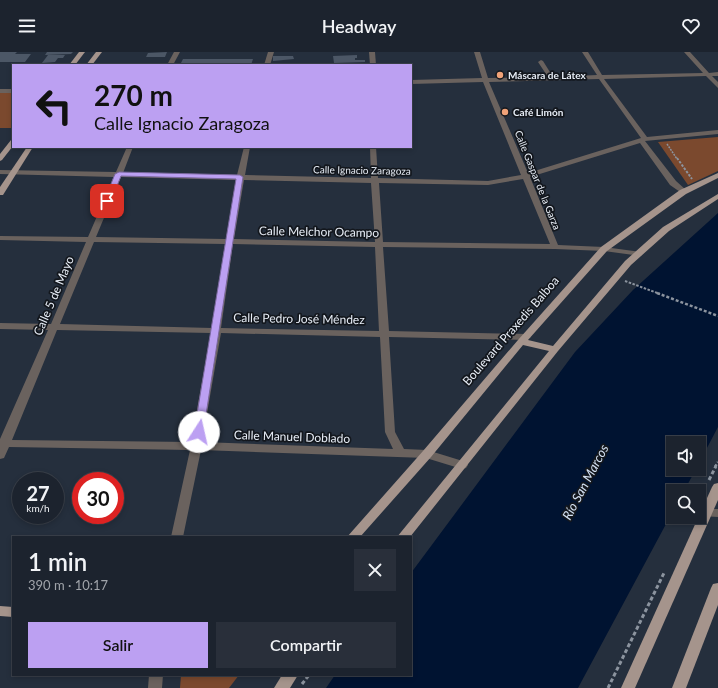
<!DOCTYPE html>
<html lang="es">
<head>
<meta charset="utf-8">
<style>
  :root { --surface:#1c232e; --page:#292f3a; --text:#f1f3f6; --muted:#a0a4aa; --line:#3a404a; --accent:#bca0f2 }
  body { margin:0; font-family:Lato,sans-serif; background:var(--page); color:var(--text); height:100vh; display:flex; flex-direction:column; font-size:15px; white-space:nowrap }
  * { box-sizing:border-box; margin:0 }
  p { font-size:13px; color:var(--muted) }
  .icon { flex:none; width:22px; height:22px; fill:none; stroke:currentColor; stroke-width:2; stroke-linecap:round; stroke-linejoin:round }
  .map { position:relative; flex:1; overflow:hidden }
  .panel { position:absolute; left:12px; top:484px; width:400px; height:140px; display:flex; flex-direction:column; background:var(--surface); border-radius:0px; box-shadow:0 2px 6px #0003,0 0 0 1px var(--line) }
  .panel>* { flex:none }
  .banner { position:absolute; left:12px; top:12px; width:400px; height:84px; border-radius:0px; box-shadow:0 2px 6px #0003,0 0 0 1px var(--line); background:#bca0f2; color:#111; overflow:hidden }
  .fabs { position:absolute; left:666px; top:384px; display:grid; gap:8px }
  .fabs a { display:grid; place-items:center; width:40px; height:40px; border-radius:0px; background:var(--surface); box-shadow:0 2px 6px #0003,0 0 0 1px var(--line); font-size:20px }
  .speed { position:absolute; left:12px; top:420px; display:flex; gap:8px; font-size:20px; font-weight:700; text-align:center }
  .speed>* { display:grid; place-content:center; width:52px; height:52px; border-radius:50%; background:var(--surface); box-shadow:0 2px 6px #0003,0 0 0 1px var(--line); line-height:1 }
  .speed small { font-size:10px; font-weight:400 }
  .speed .limit { border:6px solid #d22; background:#fff; color:#111 }
  .pin { position:absolute; display:grid; place-items:center; width:34px; height:34px; color:#fff; margin:-17px; border-radius:8px; box-shadow:0 2px 6px #0006 }
  .me { position:absolute; width:44px; margin:-22px; rotate:10deg; stroke-linejoin:round; filter:drop-shadow(0 0 3px #0008) }
  .turn { display:flex; align-items:center; gap:14px; height:84px; padding:0 16px; font-size:18px }
  .turn .icon { width:52px; height:52px; stroke-width:2.5 }
  .turn b { display:block; font-size:28px; line-height:34px }
  .round { display:grid; place-items:center; flex:none; width:42px; height:42px; border-radius:0px; background:var(--page) }
  .overview { display:flex; align-items:center; justify-content:space-between; height:68px; padding:0 16px }
  h1 { font-size:24px; font-weight:600; line-height:30px }
  .button { display:flex; gap:8px; margin-top:auto; padding:8px 16px }
  .button a { flex:1; height:46px; border-radius:0px; background:var(--accent); color:#111; font-size:16px; font-weight:600; line-height:46px; text-align:center }
  .button a+a { background:var(--page); color:var(--text) }
  header { display:flex; justify-content:space-between; align-items:center; height:52px; padding:0 16px; background:var(--surface); font-size:18px; font-weight:600 }
  .map>svg:first-child { display:block }
  .green { fill:#7b492e }
  .water { fill:#001331 }
  .building { fill:#4c5766 }
  .lines { fill:none; stroke-linecap:round; stroke-linejoin:round }
  .path-far3 { stroke:#8c949f; stroke-width:1.5; stroke-dasharray:2 1; stroke-linecap:butt }
  .path-far2 { stroke:#8c949f; stroke-width:2; stroke-dasharray:2.5 1.5; stroke-linecap:butt }
  .path-far1 { stroke:#8c949f; stroke-width:2.5; stroke-dasharray:3 2; stroke-linecap:butt }
  .path { stroke:#8c949f; stroke-width:3; stroke-dasharray:4 2.5; stroke-linecap:butt }
  .minor { fill:#6a625e; fill-rule:evenodd }
  .major { fill:#a5948c; fill-rule:evenodd }
  .route { fill:#bca0f2; stroke:#7a689d }
  .poi-dot { fill:#f0a278; stroke:#13171d; stroke-width:1.5 }
  .labels { text-anchor:middle; stroke-width:3.5; stroke-linejoin:round; paint-order:stroke }
  .far-poi-label { font-size:10px; font-weight:bold; fill:#e7edf6; stroke:#13171d; text-anchor:start }
  .far-street-label { font-size:10px; fill:#e7edf6; stroke:#13171d }
  .street-label { font-size:12px; fill:#e7edf6; stroke:#13171d }
  .water-label { font-size:13px; font-style:italic; fill:#d3e0f2; stroke:#13171d }
</style>
</head>
<body>
<header><svg class="icon" aria-label="menu" viewBox="0 0 24 24"><path d="M4 6h16M4 12h16M4 18h16"/></svg>Headway<svg class="icon" aria-label="heart" viewBox="0 0 24 24"><path d="M12 20l-8-8c-3-5 5-10 8-4 3-6 11-1 8 4z"/></svg></header>
<div class="map">
<svg width="718" height="636" viewBox="0 0 718 636">
  <rect width="100%" height="100%" fill="#252f3d"/>
  <g class="green">
    <rect x="0" y="41" width="13" height="35"/>
    <polygon points="718,85 718,119 688,133 658,90"/>
    <polygon points="181,623 239,623 229,636 180,636"/>
  </g>
  <polygon class="water" points="718,161 718,375 699,411 699,391 673,391 673,417 696,417 684,439 673,439 673,459 578,636 326,636 335,623 411,623 411,521 575,300 633,238"/>
  <g class="building">
    <polygon points="0,0 17,0 15,2 31,2 25,10 0,10"/>
    <polygon points="47,0 73,0 71,2 45,3"/>
    <polygon points="167,0 165,5 146,5 148,1"/>
    <polygon points="48,3 65,3 63,6 58,6 55,10 42,11"/>
    <polygon points="357,3 357,6 355,6 355,8 365,8 365,10 334,11 333,4"/>
    <polygon points="273,4 293,4 294,7 273,9"/>
    <polygon points="183,7 253,7 251,13 180,13"/>
  </g>
  <g class="lines">
    <polyline class="path-far3" points="667,92 677,107"/>
    <g class="path-far2">
      <polyline points="677,106 692,127"/>
      <polyline points="625,229 660,242"/>
    </g>
    <g class="path-far1">
      <polyline points="657,241 718,264"/>
      <polyline points="715,415 718,410"/>
    </g>
    <g class="path">
      <polyline points="709,428 716,414"/>
      <polyline points="302,632 309,623"/>
      <polyline points="608,636 664,521"/>
    </g>
    <g class="minor">
      <polygon points="174,0 180,0 173,13 167,13"/>
      <polygon points="268,0 274,0 270,13 264,13"/>
      <polygon points="369,0 375,0 376,13 370,13"/>
      <path d="M474 0H480L488 26 548 25 538 10 541 8 543 9 553 25 597 23 582 0H588L602 23 703 21 684 0H690L709 21 718 20V24H712L718 30V36L706 24 604 27 647 85 718 78V82L645 89 676 129 686 138V142H683L670 133 640 91 530 125 558 193 604 195 641 200 642 202 641 204 604 199 555 197 383 195 389 279 526 282 531 285 526 288 389 285 395 380 404 397 427 398 466 410 468 413 466 416 462 417 426 406 201 398 183 485H171L190 398 9 395 4 406 0 407V387L48 278 0 277V271L51 272 86 190 0 188V184L88 185 114 125 0 122V118L116 120 127 95H133L123 121 237 123 244 95H250L245 123 371 126 370 95H376L378 126 488 129 521 123 483 30 411 32V28L482 26ZM599 27 641 86 528 121 489 30ZM121 125 237 128 226 187 96 185ZM523 127 550 192 383 190 379 131 488 133ZM244 128 371 131 375 190 234 187ZM94 190 225 192 212 276 60 272ZM233 192 375 195 379 279 221 276ZM57 278 211 281 191 390 12 388ZM221 281 380 285 385 380 393 397 202 390Z"/>
      <rect x="0" y="37" width="13" height="4"/>
      <polygon points="706,457 718,457 718,465 702,464 700,461 702,458"/>
      <polygon points="149,623 163,623 162,636 148,636"/>
    </g>
    <g class="major">
      <polygon points="79,0 85,0 75,13 69,13"/>
      <polygon points="96,0 102,0 92,13 86,13"/>
      <polygon points="13,87 13,94 2,108 0,109 0,102 11,88"/>
      <polygon points="27,95 33,95 3,143 0,143 0,135"/>
      <polygon points="718,121 718,126 686,142 607,199 528,288 553,294 625,209 663,175 718,142 718,147 669,179 631,213 558,299 410,485 397,485 549,299 523,293 431,405 360,485 347,485 423,399 518,288 601,195 680,138"/>
      <polygon points="718,431 718,448 635,636 621,636 712,435 714,432"/>
      <polygon points="718,531 718,553 686,636 672,636 711,536 713,532"/>
      <polygon points="0,554 13,555 13,565 0,564"/>
      <polygon points="282,623 298,623 290,636 274,636"/>
    </g>
  </g>
  <polygon class="route" points="119,120 240,123 243,125 203,382 199,383 194,380 236,127 121,124 111,149 105,150 104,149 115,122"/>
  <g class="poi-dot">
    <circle cx="500" cy="23" r="4"/>
    <circle cx="505" cy="60" r="4"/>
  </g>
  <g class="labels">
    <g class="far-poi-label">
      <text x="508" y="27">Máscara de Látex</text>
      <text x="513" y="64">Café Limón</text>
    </g>
    <g class="far-street-label">
      <text transform="translate(362 118) rotate(1)" y="4">Calle Ignacio Zaragoza</text>
      <text transform="translate(538 128) rotate(68)" y="4">Calle Gaspar de la Garza</text>
    </g>
    <g class="street-label">
      <text transform="translate(319 180) rotate(1)" y="4">Calle Melchor Ocampo</text>
      <text transform="translate(54 244) rotate(-67)" y="4">Calle 5 de Mayo</text>
      <text transform="translate(299 267) rotate(1)" y="4">Calle Pedro José Méndez</text>
      <text transform="translate(511 279) rotate(-49)" y="4">Boulevard Praxedis Balboa</text>
      <text transform="translate(292 385) rotate(2)" y="4">Calle Manuel Doblado</text>
    </g>
    <g class="water-label">
      <text transform="translate(585 430) rotate(-62)" y="5">Río San Marcos</text>
    </g>
  </g>
</svg>
<div class="fabs">
<a><svg class="icon" aria-label="sound" viewBox="0 0 24 24"><path d="M4 9h4l5-4v14l-5-4H4zM17 9q2 3 0 6"/></svg></a>
<a><svg class="icon" aria-label="search" viewBox="0 0 24 24"><circle cx="10" cy="10" r="6"/><path d="M15 15l6 6"/></svg></a>
</div>
<div class="speed"><div>27<small>km/h</small></div><div class="limit">30</div></div>
<div class="pin" style="left:107px;top:149px;background:#d93025"><svg class="icon" aria-label="arrive" viewBox="0 0 24 24"><path d="M6 21V4h12l-3 4 3 4H6"/></svg></div>
<svg class="me" style="left:199px;top:380px" viewBox="-20 -20 40 40"><circle r="19" fill="#fff"/><path d="M0-13L10 11 0 6-10 11z" fill="#bca0f2"/></svg>
<div class="banner">
<div class="turn"><svg class="icon" aria-label="left" viewBox="0 0 24 24"><path d="M17 20v-9H6M10 6l-5 5 5 5"/></svg><div><b>270 m</b>Calle Ignacio Zaragoza</div></div>
</div>
<section class="panel">
<div class="overview"><div><h1>1 min</h1><p>390 m · 10:17</p></div><a class="round"><svg class="icon" aria-label="close" viewBox="0 0 24 24"><path d="M6 6l12 12M18 6L6 18"/></svg></a></div>
<div class="button"><a>Salir</a><a>Compartir</a></div>
</section>
</div>
</body>
</html>
